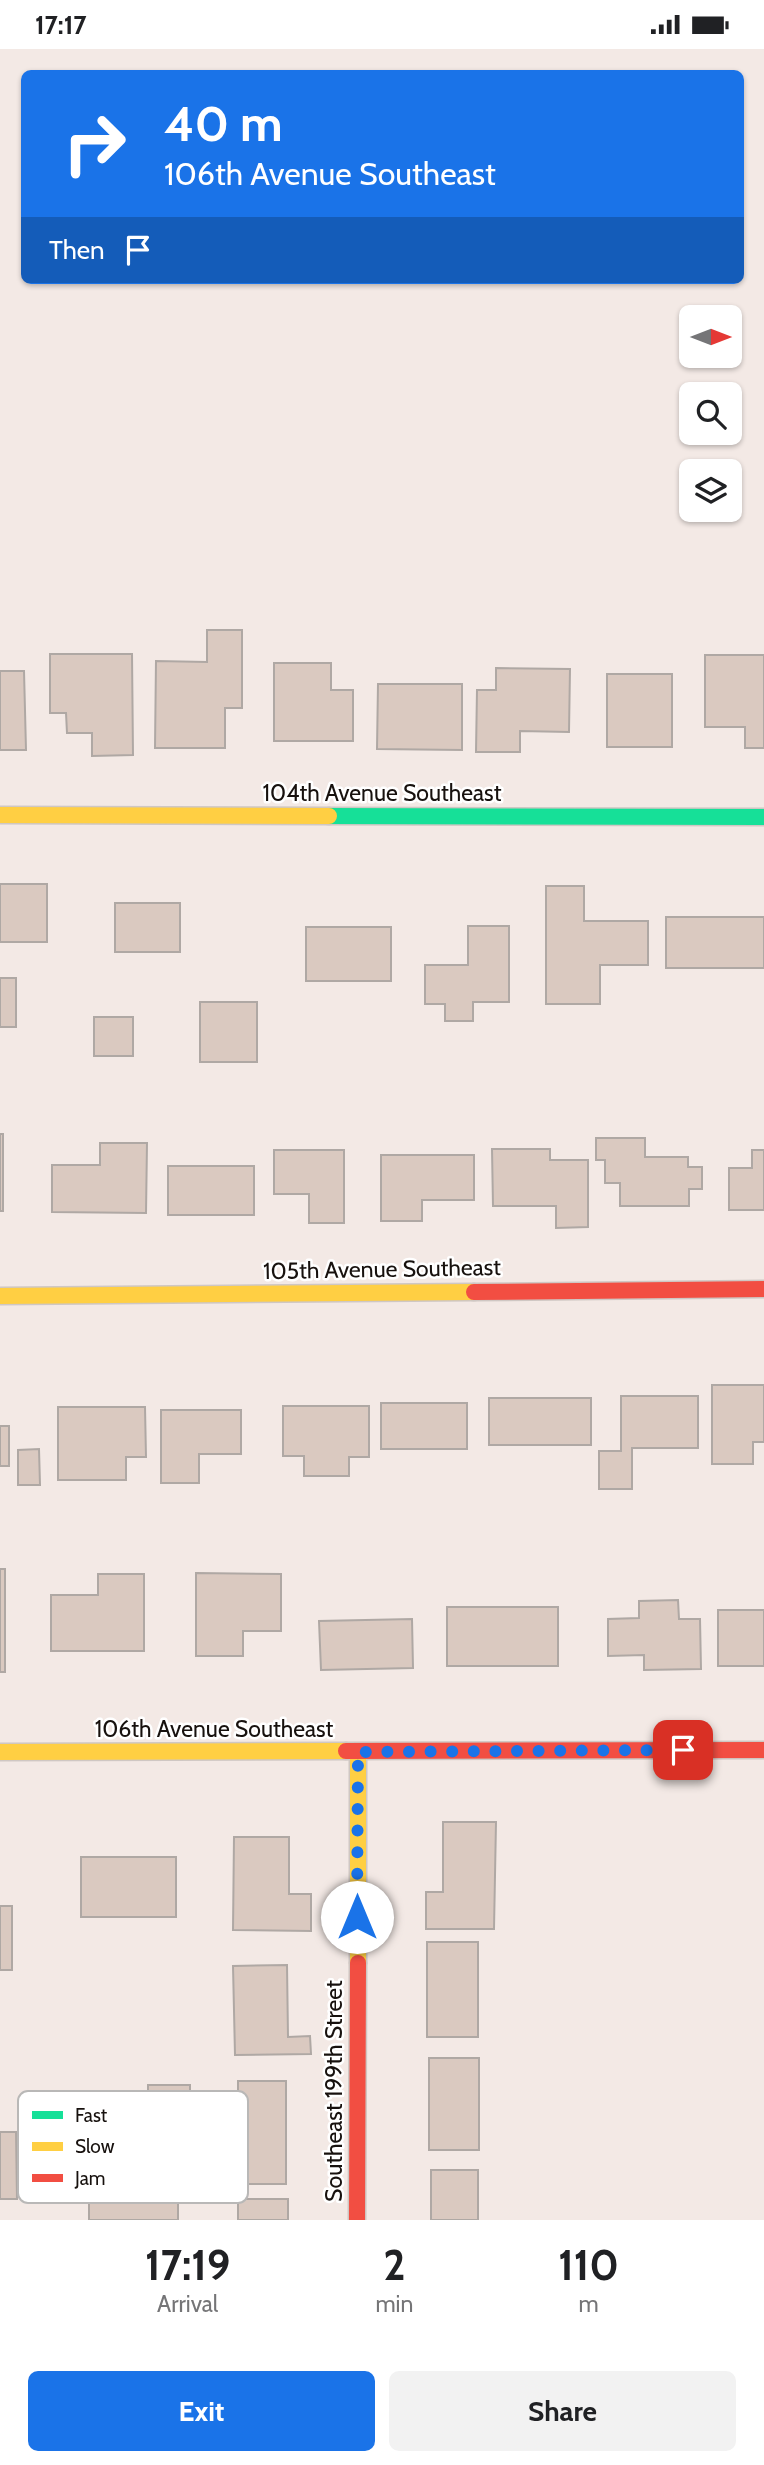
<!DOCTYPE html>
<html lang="en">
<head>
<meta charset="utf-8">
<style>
  :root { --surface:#fff; --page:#f2f2f2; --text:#202124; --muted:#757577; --accent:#1a73e8 }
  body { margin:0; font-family:Cabin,sans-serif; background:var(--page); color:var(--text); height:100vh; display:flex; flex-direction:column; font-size:26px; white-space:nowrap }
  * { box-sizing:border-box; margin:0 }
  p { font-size:23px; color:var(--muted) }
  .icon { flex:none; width:38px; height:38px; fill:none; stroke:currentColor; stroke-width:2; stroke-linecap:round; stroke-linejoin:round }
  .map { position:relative; height:2171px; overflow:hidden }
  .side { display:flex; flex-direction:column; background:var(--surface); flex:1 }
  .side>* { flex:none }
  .banner { position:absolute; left:21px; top:21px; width:723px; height:214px; border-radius:10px; box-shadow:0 2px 5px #0004; background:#1a73e8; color:#fff; overflow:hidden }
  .needle { width:46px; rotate:90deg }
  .tools { position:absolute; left:679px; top:256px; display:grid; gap:14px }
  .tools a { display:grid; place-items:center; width:63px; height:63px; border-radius:10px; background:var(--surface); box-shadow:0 2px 5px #0004; font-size:35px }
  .pin { position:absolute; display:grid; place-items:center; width:60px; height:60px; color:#fff; margin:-30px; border-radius:14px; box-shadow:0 4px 10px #0006 }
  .me { position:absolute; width:77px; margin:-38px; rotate:0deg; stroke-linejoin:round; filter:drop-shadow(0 0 5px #0008) }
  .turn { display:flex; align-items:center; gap:24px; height:147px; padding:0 28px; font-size:32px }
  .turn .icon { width:91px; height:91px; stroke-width:2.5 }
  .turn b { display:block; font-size:49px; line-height:60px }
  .then { display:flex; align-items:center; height:66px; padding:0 28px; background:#0003; gap:14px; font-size:26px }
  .eta { display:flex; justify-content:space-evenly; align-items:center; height:119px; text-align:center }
  .eta b { font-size:42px; font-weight:700; line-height:49px }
  .primary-button { display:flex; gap:14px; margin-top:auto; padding:14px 28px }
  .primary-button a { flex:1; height:80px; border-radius:10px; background:var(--accent); color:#fff; font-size:28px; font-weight:700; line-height:80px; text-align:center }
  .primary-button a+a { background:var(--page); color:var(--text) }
  .status { display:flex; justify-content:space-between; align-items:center; height:49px; padding:0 35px; background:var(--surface); direction:ltr }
  .status svg { height:19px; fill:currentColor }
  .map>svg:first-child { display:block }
  .building { fill:#dac9c0; stroke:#afa8a4; stroke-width:2 }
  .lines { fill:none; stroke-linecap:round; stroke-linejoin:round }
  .fast-casing { stroke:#cfc7c3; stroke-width:19 }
  .slow-casing { stroke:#cfc7c3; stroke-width:19 }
  .jam-casing { stroke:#cfc7c3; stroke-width:19 }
  .fast { stroke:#16e098; stroke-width:16 }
  .slow { stroke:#ffcf43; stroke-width:16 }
  .jam { stroke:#f24e42; stroke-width:16 }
  .route { stroke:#1a73e8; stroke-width:12; stroke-dasharray:0 21.6 }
  .labels { text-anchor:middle; stroke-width:5; stroke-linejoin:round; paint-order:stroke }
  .street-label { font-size:23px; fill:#17110e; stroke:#fff }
  .key { fill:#fff; stroke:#b9b8b7; stroke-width:2 }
  .key-label { font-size:19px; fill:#17110e }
</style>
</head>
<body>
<div class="status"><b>17:17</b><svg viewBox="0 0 49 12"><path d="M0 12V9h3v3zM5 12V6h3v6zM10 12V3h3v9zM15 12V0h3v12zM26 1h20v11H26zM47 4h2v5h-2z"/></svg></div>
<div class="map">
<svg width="764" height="2171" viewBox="0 0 764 2171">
  <rect width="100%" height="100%" fill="#f3e9e5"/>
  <g class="building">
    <polygon points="207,581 242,581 242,659 225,659 225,699 155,699 156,612 207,613"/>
    <polygon points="50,605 132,605 133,706 92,707 92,684 67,684 66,664 50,664"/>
    <polygon points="705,606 764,606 764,699 745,699 745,678 705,678"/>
    <polygon points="274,614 331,614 331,641 353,641 353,692 274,692"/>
    <polygon points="496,619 570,620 569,683 520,682 520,703 476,703 477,641 496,641"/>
    <polygon points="0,622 24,622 26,701 0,701"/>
    <rect x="607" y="625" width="65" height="73"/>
    <polygon points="378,635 462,635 462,701 377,700"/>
    <rect x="0" y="835" width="47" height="58"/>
    <polygon points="546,837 584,837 584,872 648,872 648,916 600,916 600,955 546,955"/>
    <rect x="115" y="854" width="65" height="49"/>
    <rect x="666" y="868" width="98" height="51"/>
    <polygon points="468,877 509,877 509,953 473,953 473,972 445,972 445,955 425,955 425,916 468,916"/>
    <rect x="306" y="878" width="85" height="54"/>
    <rect x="0" y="929" width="16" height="49"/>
    <rect x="200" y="953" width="57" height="60"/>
    <rect x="94" y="968" width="39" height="39"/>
    <rect x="0" y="1085" width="3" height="77"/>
    <polygon points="596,1089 645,1089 645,1108 688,1108 688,1118 702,1118 702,1140 689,1140 689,1157 620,1157 620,1134 605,1134 605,1111 596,1111"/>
    <polygon points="100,1094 147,1094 146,1164 52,1163 52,1116 100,1116"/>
    <polygon points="492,1100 550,1100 550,1111 588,1111 588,1178 556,1179 556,1157 493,1157"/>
    <polygon points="274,1101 344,1101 344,1174 309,1174 309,1145 274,1145"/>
    <polygon points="752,1101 764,1101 764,1161 729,1161 729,1119 752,1119"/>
    <polygon points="381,1106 474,1106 474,1151 422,1151 422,1172 381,1172"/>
    <rect x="168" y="1117" width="86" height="49"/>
    <polygon points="712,1336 764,1336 764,1393 753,1393 753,1415 712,1415"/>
    <polygon points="621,1347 698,1347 698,1399 632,1399 632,1440 599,1440 599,1402 621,1402"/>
    <rect x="489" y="1349" width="102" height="47"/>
    <rect x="381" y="1354" width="86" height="46"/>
    <polygon points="283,1357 369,1357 369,1408 349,1408 349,1427 304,1427 304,1407 283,1407"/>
    <polygon points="58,1358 145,1358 146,1408 126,1408 126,1431 58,1431"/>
    <polygon points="161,1361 241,1361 241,1405 199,1405 199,1434 161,1434"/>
    <rect x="0" y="1377" width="9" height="40"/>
    <polygon points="39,1400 40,1436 18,1436 18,1401"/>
    <rect x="0" y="1520" width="5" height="103"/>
    <polygon points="196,1524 281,1525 281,1582 243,1582 243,1607 196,1607"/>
    <polygon points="98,1525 144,1525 144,1602 51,1602 51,1546 98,1546"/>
    <polygon points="678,1551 679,1570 700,1570 701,1620 644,1621 644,1606 608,1607 608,1570 639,1569 639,1552"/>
    <rect x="447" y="1558" width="111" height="59"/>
    <rect x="718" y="1561" width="46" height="56"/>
    <polygon points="412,1570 413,1619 321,1621 319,1572"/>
    <polygon points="443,1773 496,1773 494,1880 426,1880 426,1843 443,1843"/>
    <polygon points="234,1788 289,1788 289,1845 311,1845 311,1882 233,1881"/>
    <rect x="81" y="1808" width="95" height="60"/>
    <rect x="0" y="1857" width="12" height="64"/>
    <rect x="427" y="1893" width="51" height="95"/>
    <polygon points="287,1916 288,1988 310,1987 311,2005 235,2006 233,1917"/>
    <rect x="429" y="2009" width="50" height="92"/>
    <rect x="238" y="2032" width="48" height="103"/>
    <rect x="148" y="2036" width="42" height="58"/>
    <polygon points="0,2083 16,2083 17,2150 0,2150"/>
    <rect x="431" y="2121" width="47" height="50"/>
    <rect x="89" y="2126" width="89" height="45"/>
    <rect x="238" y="2150" width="50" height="21"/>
  </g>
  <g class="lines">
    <defs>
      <polyline id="fast" points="329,767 764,768"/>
      <g id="slow">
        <polyline points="0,766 329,767"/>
        <polyline points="0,1247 474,1243"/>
        <polyline points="0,1703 346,1702"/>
        <polyline points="358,1914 358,1703"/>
      </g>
      <g id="jam">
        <polyline points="474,1243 764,1240"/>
        <polyline points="346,1702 764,1701"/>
        <polyline points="357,2171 358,1914"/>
      </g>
    </defs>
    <use href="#fast" class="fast-casing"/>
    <use href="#slow" class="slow-casing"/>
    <use href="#jam" class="jam-casing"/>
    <use href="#fast" class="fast"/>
    <use href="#slow" class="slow"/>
    <use href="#jam" class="jam"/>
  </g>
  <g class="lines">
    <polyline class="route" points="357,1868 358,1703 683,1701"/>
  </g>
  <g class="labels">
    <g class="street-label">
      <text x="382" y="752">104th Avenue Southeast</text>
      <text transform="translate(382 1220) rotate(-1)" y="8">105th Avenue Southeast</text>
      <text x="214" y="1688">106th Avenue Southeast</text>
      <text transform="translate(334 2042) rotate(-90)" y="8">Southeast 199th Street</text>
    </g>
  </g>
  <rect x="18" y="2042" width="230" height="112" rx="10" class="key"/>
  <rect x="32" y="2062" width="31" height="8" fill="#16e098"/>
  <rect x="32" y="2093" width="31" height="9" fill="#ffcf43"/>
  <rect x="32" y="2125" width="31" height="8" fill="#f24e42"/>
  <g class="key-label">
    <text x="75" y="2073">Fast</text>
    <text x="75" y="2104">Slow</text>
    <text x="75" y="2136">Jam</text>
  </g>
</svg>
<div class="tools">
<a><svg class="needle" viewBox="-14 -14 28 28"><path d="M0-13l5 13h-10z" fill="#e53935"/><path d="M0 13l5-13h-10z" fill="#757577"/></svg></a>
<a><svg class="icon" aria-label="search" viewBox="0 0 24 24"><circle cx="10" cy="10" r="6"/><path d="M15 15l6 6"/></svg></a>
<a><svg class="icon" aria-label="layers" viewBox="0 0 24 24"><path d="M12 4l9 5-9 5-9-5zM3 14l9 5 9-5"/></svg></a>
</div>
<div class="pin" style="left:683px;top:1701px;background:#d93025"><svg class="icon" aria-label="arrive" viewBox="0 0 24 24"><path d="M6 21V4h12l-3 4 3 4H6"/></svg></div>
<svg class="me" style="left:357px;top:1868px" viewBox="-20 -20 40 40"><circle r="19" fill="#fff"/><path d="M0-13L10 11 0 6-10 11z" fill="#1a73e8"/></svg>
<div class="banner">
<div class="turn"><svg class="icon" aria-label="right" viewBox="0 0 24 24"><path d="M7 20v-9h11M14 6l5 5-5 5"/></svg><div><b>40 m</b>106th Avenue Southeast</div></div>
<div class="then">Then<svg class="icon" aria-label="arrive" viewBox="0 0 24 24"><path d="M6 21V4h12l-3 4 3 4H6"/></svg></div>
</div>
</div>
<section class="side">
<div class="eta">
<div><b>17:19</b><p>Arrival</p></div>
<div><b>2</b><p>min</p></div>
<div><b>110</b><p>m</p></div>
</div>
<div class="primary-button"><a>Exit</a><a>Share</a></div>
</section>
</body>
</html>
